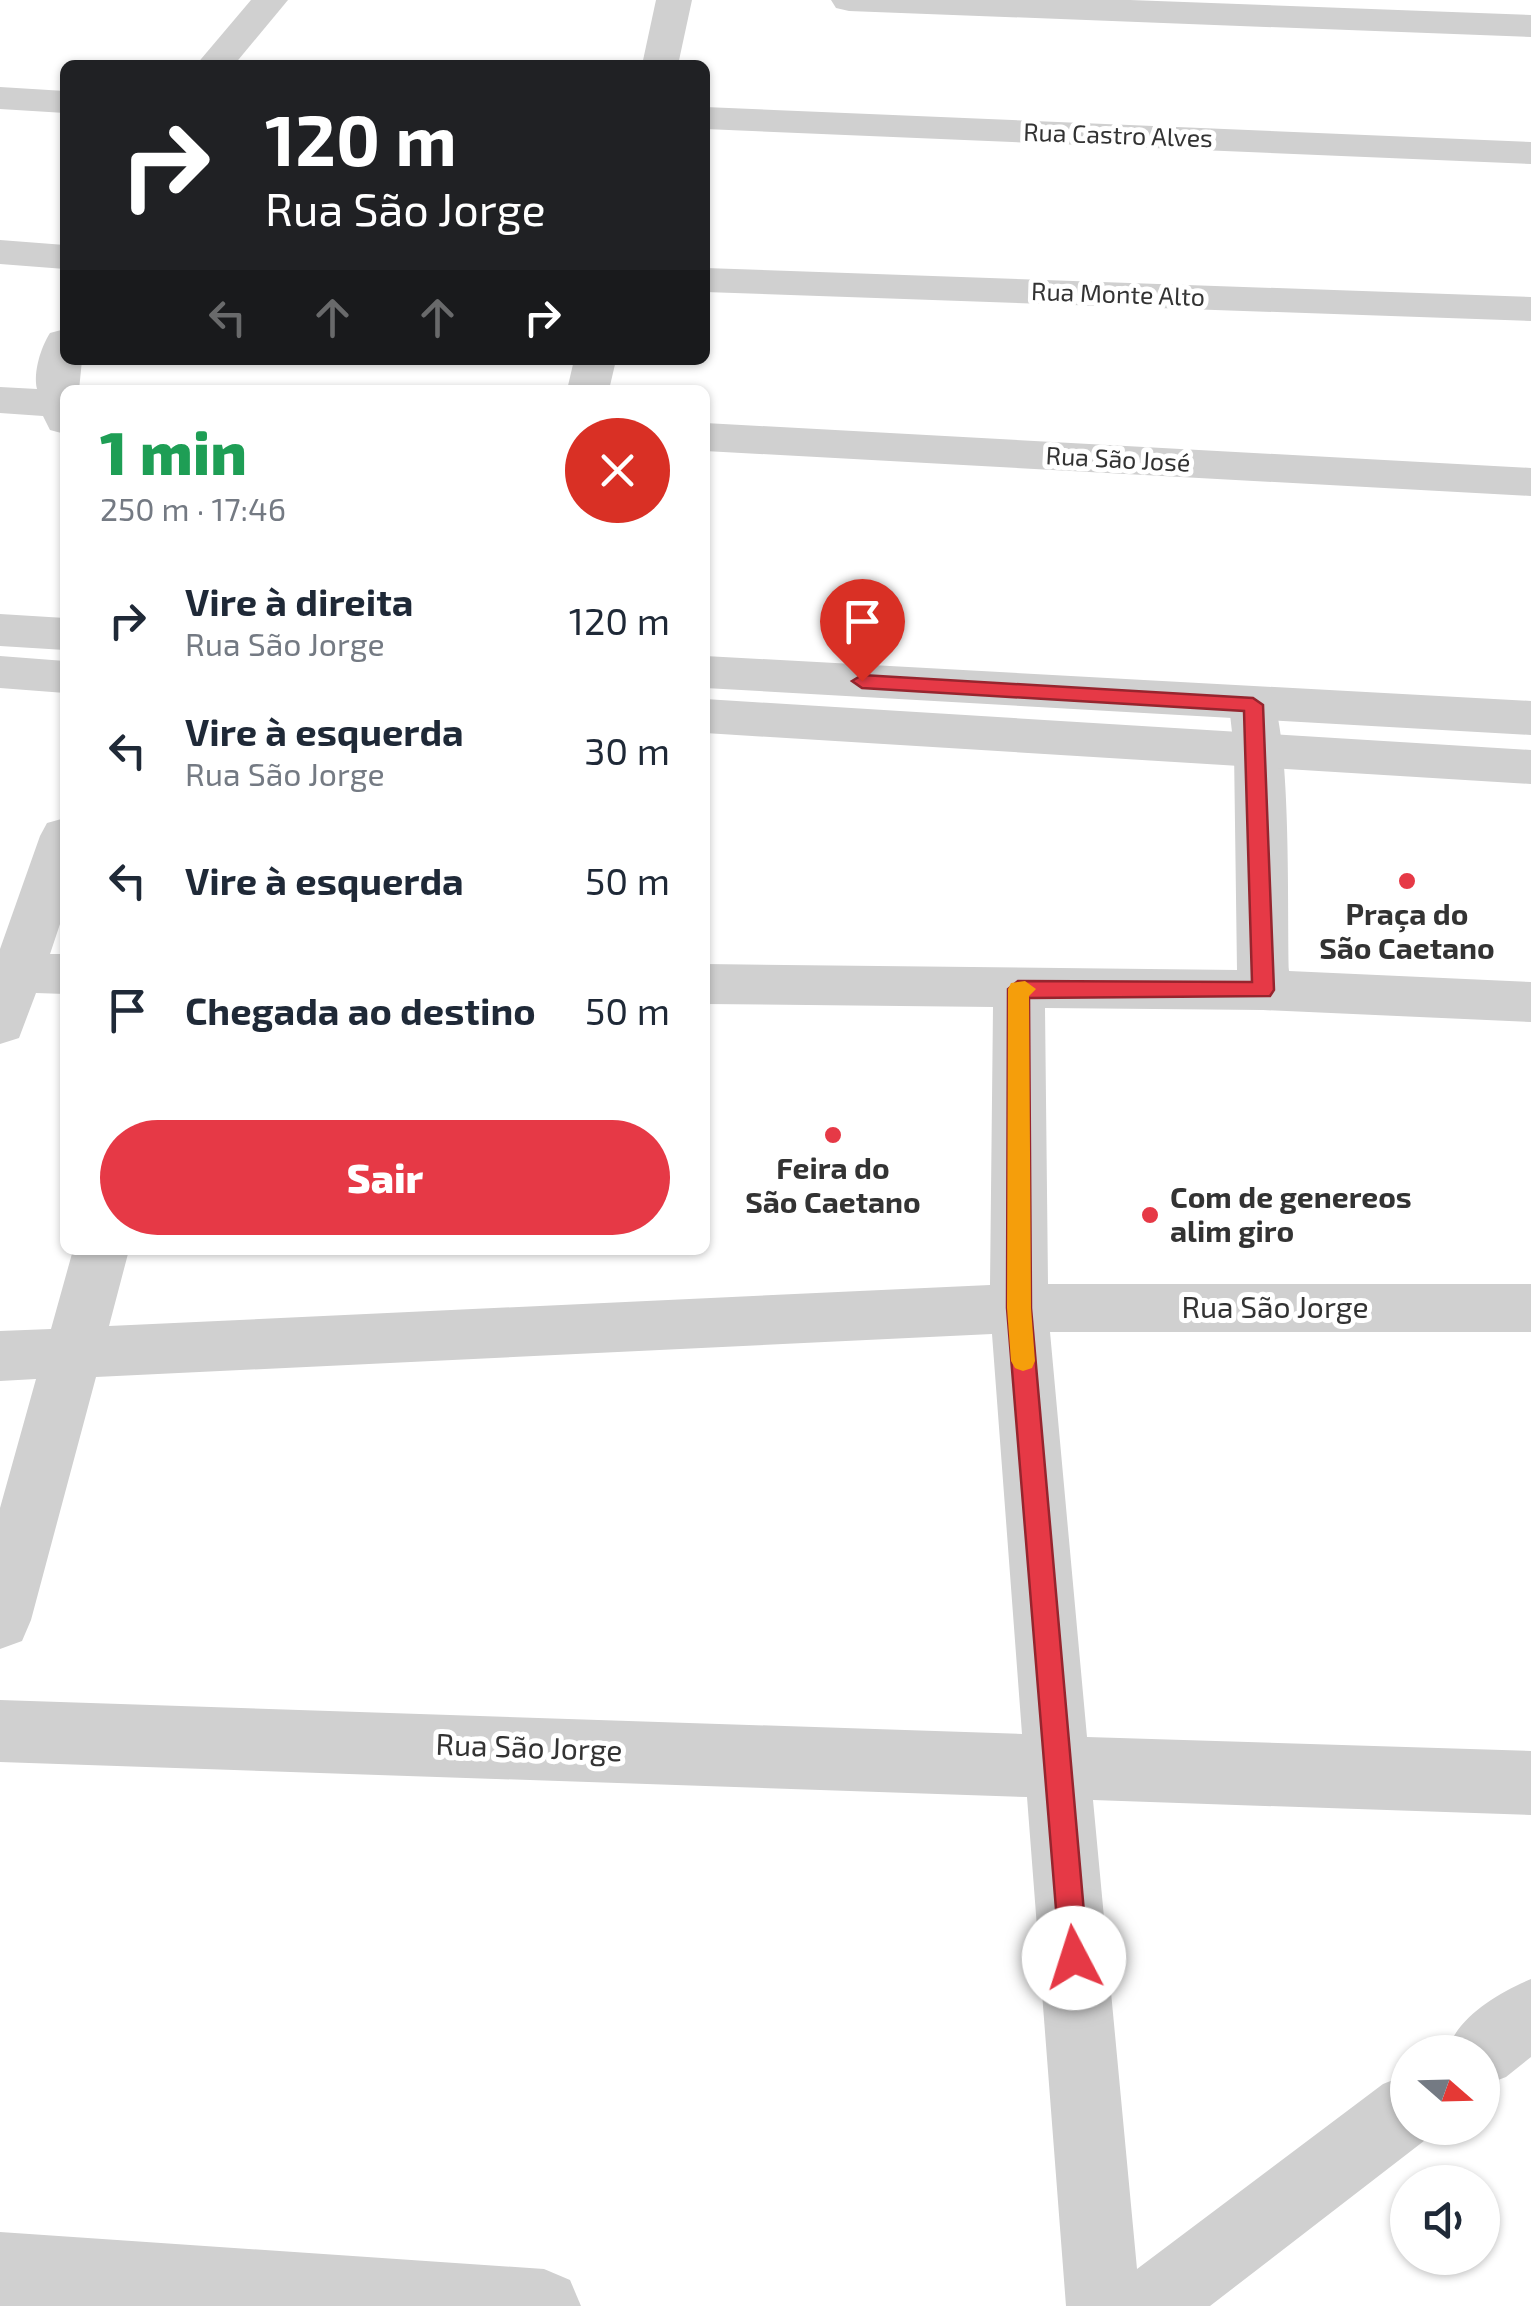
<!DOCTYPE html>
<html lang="pt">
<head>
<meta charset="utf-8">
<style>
  :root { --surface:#fff; --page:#f2f2f3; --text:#1f2937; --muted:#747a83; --accent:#e63946 }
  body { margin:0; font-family:"Exo 2",sans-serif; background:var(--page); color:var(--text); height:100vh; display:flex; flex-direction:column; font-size:38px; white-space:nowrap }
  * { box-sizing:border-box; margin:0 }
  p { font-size:32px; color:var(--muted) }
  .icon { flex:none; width:55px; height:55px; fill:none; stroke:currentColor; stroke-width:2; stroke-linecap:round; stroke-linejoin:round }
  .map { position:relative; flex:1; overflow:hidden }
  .side { position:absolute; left:60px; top:385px; width:650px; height:870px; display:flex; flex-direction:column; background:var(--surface); border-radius:15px; box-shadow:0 2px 8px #0004 }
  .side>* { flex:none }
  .hud { position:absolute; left:60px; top:60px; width:650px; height:305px; border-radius:15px; box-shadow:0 2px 8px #0004; background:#202124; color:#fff; overflow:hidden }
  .needle { width:65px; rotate:110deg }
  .controls { position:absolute; left:1390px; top:2035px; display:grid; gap:20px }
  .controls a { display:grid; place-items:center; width:110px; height:110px; border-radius:50%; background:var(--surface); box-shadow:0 2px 8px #0004; font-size:50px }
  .pin { position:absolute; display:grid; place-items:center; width:85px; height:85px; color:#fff; margin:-102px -42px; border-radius:50% 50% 50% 0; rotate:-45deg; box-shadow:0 0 10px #0007 }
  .pin .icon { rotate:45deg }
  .me { position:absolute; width:110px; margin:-55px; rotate:355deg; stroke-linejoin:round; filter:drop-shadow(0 0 8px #0008) }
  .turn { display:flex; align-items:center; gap:35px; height:210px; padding:0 40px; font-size:45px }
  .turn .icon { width:130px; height:130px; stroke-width:2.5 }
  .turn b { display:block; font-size:70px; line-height:85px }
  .lanes { display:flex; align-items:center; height:95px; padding:0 40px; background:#0003; justify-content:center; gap:50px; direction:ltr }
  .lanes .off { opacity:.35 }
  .round { display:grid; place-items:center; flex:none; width:105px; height:105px; border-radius:52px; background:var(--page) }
  .summary { display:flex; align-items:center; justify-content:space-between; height:170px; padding:0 40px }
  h1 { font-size:60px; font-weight:800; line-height:75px; color:#1e9e55 }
  .action { display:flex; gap:20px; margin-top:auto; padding:20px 40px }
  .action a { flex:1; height:115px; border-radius:60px; background:var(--accent); color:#fff; font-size:40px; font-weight:800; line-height:115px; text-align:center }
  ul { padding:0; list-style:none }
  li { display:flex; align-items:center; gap:30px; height:130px; padding:0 40px }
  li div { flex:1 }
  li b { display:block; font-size:38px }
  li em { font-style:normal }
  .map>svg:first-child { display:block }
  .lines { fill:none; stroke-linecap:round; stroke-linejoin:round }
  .minor { fill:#d0d0d0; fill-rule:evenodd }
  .tertiary { fill:#d0d0d0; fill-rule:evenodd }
  .route { fill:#e63946; stroke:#96252e; stroke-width:2.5 }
  .slow { fill:#f59e0b }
  .poi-dot { fill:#e63946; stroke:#fff; stroke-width:4 }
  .labels { text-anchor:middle; stroke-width:10; stroke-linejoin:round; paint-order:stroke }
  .far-street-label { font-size:25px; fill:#333; stroke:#fff }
  .poi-label { font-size:30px; font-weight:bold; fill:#333; stroke:#fff }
  .street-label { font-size:30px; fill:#333; stroke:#fff }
</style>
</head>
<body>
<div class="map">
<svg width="1531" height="2306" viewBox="0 0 1531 2306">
  <rect width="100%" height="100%" fill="#fff"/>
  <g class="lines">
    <g class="minor">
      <polygon points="251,0 288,0 234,65 196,65"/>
      <polygon points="656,0 692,0 678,65 642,65"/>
      <polygon points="831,0 1130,0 1531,15 1531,37 849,11 836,8"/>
      <polygon points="0,87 65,91 65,113 0,109"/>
      <polygon points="705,107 1531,142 1531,164 705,129"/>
      <polygon points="0,240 65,245 65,269 0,264"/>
      <polygon points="705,268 1531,297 1531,321 705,292"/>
      <path d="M65 329V360H82L79 390H65V434L50 430 43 416 0 413V387L37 389C33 372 41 347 50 333Z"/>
      <polygon points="574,360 616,360 609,390 567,390"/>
      <polygon points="705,423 1531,468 1531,496 705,451"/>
      <path d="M1253 688 1270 693C1292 731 1287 917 1289 971L1531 982V1022L1263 1010 1045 1008 1048 1284H1531V1332H1050L1087 1737 1531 1751V1815L1093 1800 1137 2269 1383 2084 1408 2074V2128H1436L1433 2134 1210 2306H1066L1027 1797 0 1762V1700L1022 1734 992 1334 96 1377 31 1620 22 1641 0 1649V1508L36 1379 0 1381V1331L51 1329 73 1250H129L109 1326 990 1285 993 1007 705 1004V964L1237 970 1234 750 1229 705 1236 693Z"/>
      <polygon points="65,818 65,909 50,954 65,954 65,994 36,993 19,1038 0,1044 0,949 40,836 47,823"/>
      <path d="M1531 1979V2057L1506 2077 1482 2086V2052H1446C1459 2016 1496 1994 1531 1979Z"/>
      <polygon points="0,2232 544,2269 570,2280 581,2306 0,2306"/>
    </g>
    <g class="tertiary">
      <polygon points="0,614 65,618 65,650 0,646"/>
      <polygon points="0,656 65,661 65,693 0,688"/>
      <polygon points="705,656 1531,701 1531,735 705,688"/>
      <polygon points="705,699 1531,750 1531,784 705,733"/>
    </g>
  </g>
  <polygon class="route" points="862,675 1253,698 1263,705 1274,990 1270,996 1029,998 1031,1308 1088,1958 1084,1968 1074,1972 1064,1968 1060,1958 1007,1308 1008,989 1018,981 1252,982 1244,711 862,688 852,681"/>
  <polygon class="slow" points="1025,981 1036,989 1029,996 1031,1308 1035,1361 1032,1368 1023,1371 1015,1368 1011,1361 1007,1308 1008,989 1011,983"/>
  <g class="poi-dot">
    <circle cx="1407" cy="881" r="10"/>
    <circle cx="833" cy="1135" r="10"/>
    <circle cx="1150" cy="1215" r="10"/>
  </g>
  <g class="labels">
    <g class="far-street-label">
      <text transform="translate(1118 135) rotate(2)" y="9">Rua Castro Alves</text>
      <text transform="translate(1118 294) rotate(2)" y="9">Rua Monte Alto</text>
      <text transform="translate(1118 459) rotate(3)" y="9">Rua São José</text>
    </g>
    <g class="poi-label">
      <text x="1407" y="925">Praça do<tspan x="1407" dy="34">São Caetano</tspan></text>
      <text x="833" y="1179">Feira do<tspan x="833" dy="34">São Caetano</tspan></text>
      <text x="1170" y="1208" text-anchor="start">Com de genereos<tspan x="1170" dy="34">alim giro</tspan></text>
    </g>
    <g class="street-label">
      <text x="1275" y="1318">Rua São Jorge</text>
      <text transform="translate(529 1748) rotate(2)" y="10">Rua São Jorge</text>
    </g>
  </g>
</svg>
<div class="controls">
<a><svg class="needle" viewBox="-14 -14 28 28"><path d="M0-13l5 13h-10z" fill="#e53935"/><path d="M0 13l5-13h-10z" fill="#747a83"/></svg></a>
<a><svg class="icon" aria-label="sound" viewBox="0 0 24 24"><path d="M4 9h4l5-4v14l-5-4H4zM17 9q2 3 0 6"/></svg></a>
</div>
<div class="pin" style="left:862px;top:681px;background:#d93025"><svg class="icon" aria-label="arrive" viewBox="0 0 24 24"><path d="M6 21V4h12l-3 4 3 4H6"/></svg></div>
<svg class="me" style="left:1074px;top:1958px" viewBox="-20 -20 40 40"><circle r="19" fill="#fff"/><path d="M0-13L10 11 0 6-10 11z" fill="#e63946"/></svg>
<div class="hud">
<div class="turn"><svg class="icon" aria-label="right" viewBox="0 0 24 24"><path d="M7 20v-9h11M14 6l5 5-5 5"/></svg><div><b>120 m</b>Rua São Jorge</div></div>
<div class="lanes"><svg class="icon off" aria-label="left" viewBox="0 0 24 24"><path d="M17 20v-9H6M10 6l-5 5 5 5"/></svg><svg class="icon off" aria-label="ahead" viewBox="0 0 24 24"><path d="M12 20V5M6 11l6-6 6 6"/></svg><svg class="icon off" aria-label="ahead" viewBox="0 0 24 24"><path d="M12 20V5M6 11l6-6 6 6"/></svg><svg class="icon" aria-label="right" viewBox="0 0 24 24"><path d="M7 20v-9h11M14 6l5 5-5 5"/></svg></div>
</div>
<section class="side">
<div class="summary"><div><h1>1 min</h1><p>250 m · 17:46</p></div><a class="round" style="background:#d93025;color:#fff"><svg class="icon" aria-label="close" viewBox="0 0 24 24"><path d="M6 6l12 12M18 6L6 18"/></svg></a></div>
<ul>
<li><svg class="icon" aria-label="right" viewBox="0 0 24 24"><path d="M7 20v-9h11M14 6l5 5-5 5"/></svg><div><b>Vire à direita</b><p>Rua São Jorge</p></div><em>120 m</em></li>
<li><svg class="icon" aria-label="left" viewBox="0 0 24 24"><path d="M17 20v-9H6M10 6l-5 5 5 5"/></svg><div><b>Vire à esquerda</b><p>Rua São Jorge</p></div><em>30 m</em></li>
<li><svg class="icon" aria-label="left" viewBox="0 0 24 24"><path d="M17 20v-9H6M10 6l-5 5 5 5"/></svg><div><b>Vire à esquerda</b></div><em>50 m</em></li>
<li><svg class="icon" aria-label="arrive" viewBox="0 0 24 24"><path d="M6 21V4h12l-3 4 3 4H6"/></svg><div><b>Chegada ao destino</b></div><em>50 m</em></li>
</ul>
<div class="action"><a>Sair</a></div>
</section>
</div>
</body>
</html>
